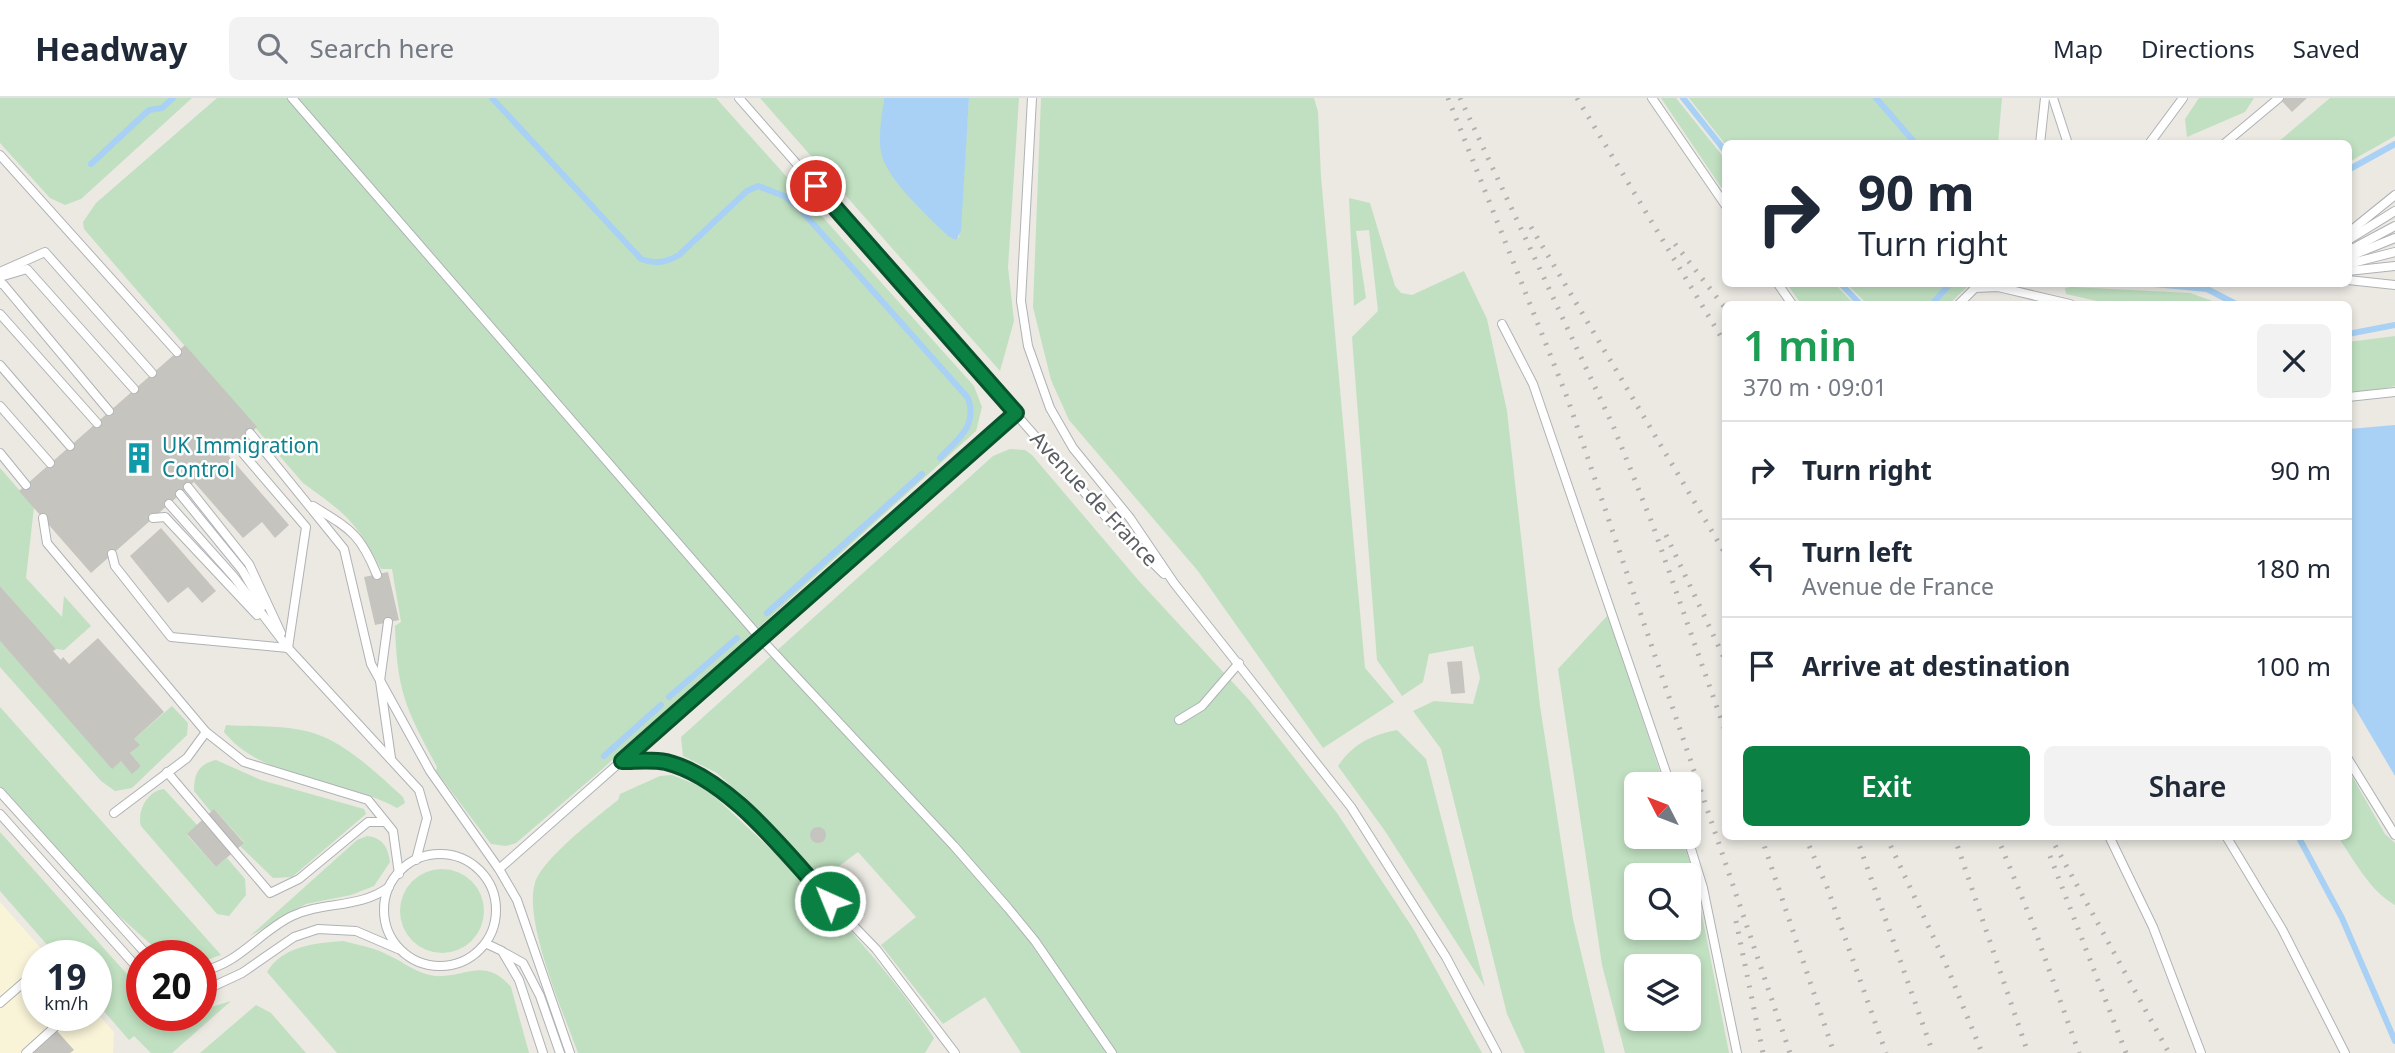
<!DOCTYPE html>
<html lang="en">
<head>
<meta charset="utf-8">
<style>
  :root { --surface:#fff; --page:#f2f2f3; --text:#1f2937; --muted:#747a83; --line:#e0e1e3; --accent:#0b8043 }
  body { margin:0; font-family:"Noto Sans",sans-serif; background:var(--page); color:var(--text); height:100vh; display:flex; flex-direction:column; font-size:26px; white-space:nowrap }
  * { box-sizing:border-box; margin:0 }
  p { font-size:23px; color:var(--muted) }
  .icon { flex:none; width:38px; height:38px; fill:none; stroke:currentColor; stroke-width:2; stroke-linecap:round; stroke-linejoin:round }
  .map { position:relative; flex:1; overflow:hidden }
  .side { position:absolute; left:1722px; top:203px; width:630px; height:539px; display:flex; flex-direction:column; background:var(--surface); border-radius:10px; box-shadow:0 4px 10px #0003 }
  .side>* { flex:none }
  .top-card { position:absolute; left:1722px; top:42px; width:630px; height:147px; border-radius:10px; box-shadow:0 4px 10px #0003; background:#fff; color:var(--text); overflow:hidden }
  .needle { width:46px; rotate:312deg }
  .buttons { position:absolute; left:1624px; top:674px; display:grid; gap:14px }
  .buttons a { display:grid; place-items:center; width:77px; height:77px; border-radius:10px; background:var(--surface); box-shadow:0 4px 10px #0003; font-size:35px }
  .speed { position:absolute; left:21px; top:842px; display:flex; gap:14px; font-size:35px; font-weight:700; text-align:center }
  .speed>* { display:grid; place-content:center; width:91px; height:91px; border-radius:50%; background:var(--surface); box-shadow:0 4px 10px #0003; line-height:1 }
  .speed small { font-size:18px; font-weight:400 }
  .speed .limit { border:10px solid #d22; background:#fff; color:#111 }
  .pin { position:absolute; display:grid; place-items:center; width:60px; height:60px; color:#fff; margin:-30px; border:4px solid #fff; border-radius:50%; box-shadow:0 2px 7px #0007 }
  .me { position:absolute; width:77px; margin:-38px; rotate:316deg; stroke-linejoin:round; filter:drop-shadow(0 0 5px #0008) }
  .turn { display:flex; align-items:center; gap:24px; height:147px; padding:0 21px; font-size:32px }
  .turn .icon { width:91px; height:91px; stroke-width:2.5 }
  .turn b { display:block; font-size:49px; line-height:60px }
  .round { display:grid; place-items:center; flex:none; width:74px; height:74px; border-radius:10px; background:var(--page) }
  .summary { display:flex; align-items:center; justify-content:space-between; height:119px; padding:0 21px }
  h1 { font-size:42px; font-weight:600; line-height:52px; color:#1e9e55 }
  .cta { display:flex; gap:14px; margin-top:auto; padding:14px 21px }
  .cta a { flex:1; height:80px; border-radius:10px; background:var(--accent); color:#fff; font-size:28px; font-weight:600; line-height:80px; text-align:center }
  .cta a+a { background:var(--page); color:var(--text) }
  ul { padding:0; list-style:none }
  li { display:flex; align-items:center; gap:21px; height:98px; padding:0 21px; border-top:2px solid var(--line) }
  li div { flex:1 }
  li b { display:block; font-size:26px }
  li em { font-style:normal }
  header { display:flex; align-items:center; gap:42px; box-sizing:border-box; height:98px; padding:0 35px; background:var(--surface); border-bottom:2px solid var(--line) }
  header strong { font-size:33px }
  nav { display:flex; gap:38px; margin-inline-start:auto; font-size:24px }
  .search { width:490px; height:63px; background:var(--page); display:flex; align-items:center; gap:18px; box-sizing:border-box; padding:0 24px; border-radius:10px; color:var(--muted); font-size:26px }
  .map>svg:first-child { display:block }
  .commercial { fill:#f9f3d8 }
  .green { fill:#c0e0c1; fill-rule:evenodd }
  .water { fill:#a8d1f5 }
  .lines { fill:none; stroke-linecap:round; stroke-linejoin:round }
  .stream { stroke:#a8d1f5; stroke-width:6 }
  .building { fill:#c6c4be }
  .lane-casing { stroke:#afb2b6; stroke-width:10 }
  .lane { stroke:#fff; stroke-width:8 }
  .rail { stroke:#b0b1b1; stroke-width:5; stroke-dasharray:2 9; stroke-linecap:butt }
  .route-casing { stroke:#07532c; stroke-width:18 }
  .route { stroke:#0b8043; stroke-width:12 }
  .labels { text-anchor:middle; stroke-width:5; stroke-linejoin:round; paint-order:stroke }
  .culture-label { font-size:21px; fill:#0d838f; stroke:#fff; text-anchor:start }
  .street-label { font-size:21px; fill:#5a5d61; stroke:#fff }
</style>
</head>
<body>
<header>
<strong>Headway</strong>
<div class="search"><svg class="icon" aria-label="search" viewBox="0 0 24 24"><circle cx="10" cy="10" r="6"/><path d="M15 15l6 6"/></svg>Search here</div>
<nav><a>Map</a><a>Directions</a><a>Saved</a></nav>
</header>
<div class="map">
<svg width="2395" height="955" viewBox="0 0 2395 955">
  <rect width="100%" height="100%" fill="#ebe9e2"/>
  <polygon class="commercial" points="0,804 47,857 37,858 37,917 96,917 96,914 114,934 113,955 0,955"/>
  <g class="green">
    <polygon points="0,0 192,0 81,101 65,107 50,100 0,45"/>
    <path d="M217 0H716L974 288 982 309 976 333 599 674 516 745 506 748 491 746 436 673 437 669C406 611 397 594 395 528L401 524 392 471H381C357 424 345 415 303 385L84 131 83 124 96 105Z"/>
    <polygon points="760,0 884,0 880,43 959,140 969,0 1019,0 1008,169 1014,223 1000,273"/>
    <polygon points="1041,0 1314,0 1318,14 1321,79 1365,570 1394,604 1323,650 1198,473 1069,322 1051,282 1033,209"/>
    <polygon points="1661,0 1676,0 1725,61 1725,95"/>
    <polygon points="1689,0 2002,0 1998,45 1725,46"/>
    <polygon points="2199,0 2254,0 2245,14 2187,39 2185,21"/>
    <polygon points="2330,0 2395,0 2395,38 2349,64 2348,46 2277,45"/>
    <polygon points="1349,100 1370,105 1395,188 1401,195 1412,197 1464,173 1487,221 1507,313 1540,608 1573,821 1605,955 1525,955 1507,916 1441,651 1413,613 1434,603 1473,606 1480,580 1473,548 1429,556 1423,584 1402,598 1377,562 1352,239 1378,213 1369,132 1356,133 1366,200 1354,208"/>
    <polygon points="1787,186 1835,186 1854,206 1801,206"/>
    <polygon points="1847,186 1970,186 1949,206 1867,206"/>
    <polygon points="2072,189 2190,195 2221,206 2110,206 2066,196 2065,190"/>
    <polygon points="2395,238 2395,288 2373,293 2349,293 2348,244"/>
    <polygon points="1010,351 1025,352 1032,357 1139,483 1250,603 1337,715 1414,832 1482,955 1021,955 985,899 943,926 881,847 916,819 858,754 822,781 730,687 717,675 683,658 681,639 993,358"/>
    <polygon points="0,370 34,409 26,480 62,519 64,498 91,528 64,552 56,551 0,488"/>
    <path d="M1608 517 1664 686H1636V738L1681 739 1694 776 1729 955H1625L1602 867 1558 571ZM1636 777H1689V830H1636ZM1636 868H1689V920H1636Z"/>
    <polygon points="0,543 112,670 121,663 132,675 141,668 130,655 139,647 134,641 172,608 188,625 187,637 132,690 115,693 101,683 0,569"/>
    <polygon points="0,609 221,857 201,864 201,858 163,857 117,816 0,689"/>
    <path d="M226 627C256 629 296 626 324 639 353 652 380 678 403 699L405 705 397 710C343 680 265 684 224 634Z"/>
    <path d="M1397 632 1426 661 1485 889 1385 733 1338 668C1353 646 1371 637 1397 632Z"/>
    <path d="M216 662 261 682 364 711 366 716 292 779 273 780 240 748 244 744 215 712 211 714 194 693C194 675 199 666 216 662Z"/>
    <path d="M2349 673 2385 736 2395 745V807C2369 792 2355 763 2338 739L2348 738Z"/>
    <path d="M672 677 705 690C788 766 872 845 934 940L925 955H578C564 916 523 823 535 785 542 761 598 718 618 702L620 696 660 678Z"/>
    <path d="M164 691 197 727 187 737 216 769 227 760 245 781 246 797 229 818 217 816 141 728C137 713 147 693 164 691Z"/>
    <polygon points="0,734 142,893 142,917 201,917 201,912 231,903 172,955 151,955 134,938 129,942 96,904 96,858 56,857 0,793"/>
    <path d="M367 738C383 740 388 749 390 764L374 788 351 797 306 806 250 838 357 742Z"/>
    <circle cx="442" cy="813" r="42"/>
    <path d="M343 843C359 847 376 850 390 858 405 865 418 876 435 878 466 880 484 858 511 889L529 955H337L267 874C282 848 316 845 343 843Z"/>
    <polygon points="256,907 271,915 306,955 200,955"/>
  </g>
  <g class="water">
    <path d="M884 0H969L961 133 956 142 948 138C928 118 886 81 881 54 878 37 882 17 884 0Z"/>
    <polygon points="2395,327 2395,678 2349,600 2349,331"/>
  </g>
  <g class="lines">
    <g class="stream">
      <path d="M492 0 641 161C656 166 665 165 679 157L747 93 758 88 784 98 800 111 968 300C978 328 958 341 940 360"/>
      <polyline points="1683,0 1726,54"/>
      <polyline points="1876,0 1916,46"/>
      <polyline points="91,66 149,12 162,10 173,0"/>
      <polyline points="2348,72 2395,46"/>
      <polyline points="1841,186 1860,206"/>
      <polyline points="2154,186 2207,191 2236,206"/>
      <polyline points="1932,206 1950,186"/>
      <polyline points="2348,236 2395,227"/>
      <polyline points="767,515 922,376"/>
      <polyline points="669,599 737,540"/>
      <polyline points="604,658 661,607"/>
      <polyline points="2298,738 2342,820 2395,943"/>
    </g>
  </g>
  <g class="building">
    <polygon points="2279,0 2307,0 2292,14"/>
    <polygon points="185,247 257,329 227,356 289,427 275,440 262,424 243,440 194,384 91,475 19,393"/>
    <polygon points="161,430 216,493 202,505 188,489 168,505 130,458"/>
    <polygon points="388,474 399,522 375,527 364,479"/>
    <polygon points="0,488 56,551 53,553 61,562 63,559 69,566 98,540 164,614 134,641 140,647 130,655 141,668 132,676 121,663 112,671 0,543"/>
    <polygon points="1462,563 1465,595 1451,596 1447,564"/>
    <polygon points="214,711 244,745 216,769 187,736"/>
    <circle cx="818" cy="737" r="8"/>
    <polygon points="57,933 74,952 70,955 32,955"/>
  </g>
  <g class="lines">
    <defs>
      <g id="lane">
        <polyline points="292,0 761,541 954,748 1008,810 1035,843 1112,955"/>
        <polyline points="739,0 1106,419 1164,476"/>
        <polyline points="1032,0 1021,203 1028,248 1050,310 1073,350 1130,420 1174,485 1351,709 1446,859 1497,955"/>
        <polyline points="1652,0 1726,108"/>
        <polyline points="2053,0 2068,46"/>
        <polyline points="2040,46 2045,0"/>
        <polyline points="2149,46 2183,0"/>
        <polyline points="2224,46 2279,0"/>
        <polyline points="0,57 177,254"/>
        <polyline points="2348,135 2395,97"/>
        <polyline points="2348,142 2395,113"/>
        <polyline points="2348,153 2395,128"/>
        <polyline points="2348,159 2395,140"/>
        <polyline points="2348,166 2395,154"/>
        <polyline points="2348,173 2395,168"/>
        <polyline points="0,174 45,154 152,275"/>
        <polyline points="0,179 27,171 134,291"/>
        <polyline points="2348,182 2395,187"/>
        <polyline points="0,186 3,186 109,313"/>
        <polyline points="1778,186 1792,206"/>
        <polyline points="1975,190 1998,189 2070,206"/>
        <polyline points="1959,206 1979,186"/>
        <polyline points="0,216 97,325"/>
        <polyline points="1502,226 1533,286 1670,686"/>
        <polyline points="0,267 70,348"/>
        <polyline points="2348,299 2395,294"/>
        <polyline points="0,308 50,365"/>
        <polyline points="250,335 344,451 371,566 430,673 499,771 517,802 570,955"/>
        <polyline points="233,351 240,352 306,429 288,550"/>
        <polyline points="0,355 26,387"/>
        <polyline points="188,389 249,466 281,535"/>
        <polyline points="180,396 242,472 263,508"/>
        <polyline points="169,406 234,479 288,550 419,692 427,720 416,762"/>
        <path d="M313 408C350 431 360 435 377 477"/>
        <polyline points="43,420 47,445 206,634 244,664 368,702 393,733 399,776"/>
        <polyline points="153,420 165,419 257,517"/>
        <polyline points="112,456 115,468 171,539 288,550"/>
        <polyline points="388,524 380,583 391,660"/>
        <polyline points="1179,622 1202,608 1239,565"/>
        <polyline points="2348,661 2395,737"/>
        <polyline points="622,663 664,663 687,672 725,695 876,851 955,955"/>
        <polyline points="167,674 270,795 299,781 368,724 385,724"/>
        <polyline points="0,694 148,858"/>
        <polyline points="114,715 187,660 206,634"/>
        <polyline points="0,716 142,875"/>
        <polyline points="1687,738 1703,790 1737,955"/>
        <polyline points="2109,738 2153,829 2201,955"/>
        <polyline points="2226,738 2282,831 2345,955"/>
        <circle cx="440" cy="812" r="56"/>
        <polyline points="499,771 1016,315"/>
        <polyline points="487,846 502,853 519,882 543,955"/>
        <polyline points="505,855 523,865 540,898 560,955"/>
        <path d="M201 873C238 867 259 834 292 818 324 803 359 811 389 789"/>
        <polyline points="201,894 242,875 294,839 318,831 356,833 398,851"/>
        <polyline points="0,905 37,873"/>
        <polyline points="26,955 68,917"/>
      </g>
    </defs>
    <use href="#lane" class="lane-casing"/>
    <use href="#lane" class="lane"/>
    <g class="rail">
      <polyline points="1448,0 1567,299 1790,955"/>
      <polyline points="1460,0 1614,330 1652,425 1726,635"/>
      <polyline points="1577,0 1726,247"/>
      <polyline points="1531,129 1726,457"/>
      <polyline points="1675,146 1726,211"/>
      <polyline points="1666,437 1726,564"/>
      <polyline points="1761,738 1834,955"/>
      <polyline points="1805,738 1827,789 1886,955"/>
      <polyline points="1856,738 1933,955"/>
      <polyline points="1886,738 1945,864 1982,955"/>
      <polyline points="1954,738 2028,955"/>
      <polyline points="1997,738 2032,824 2079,955"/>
      <polyline points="2050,738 2169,955"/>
      <polyline points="2050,758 2126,955"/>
      <polyline points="1736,823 1763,955"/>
    </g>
  </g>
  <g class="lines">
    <defs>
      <path id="route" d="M816 88 1016 315 622 663C636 663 652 661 666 664 730 680 786 756 830 803"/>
    </defs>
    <use href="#route" class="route-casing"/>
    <use href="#route" class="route"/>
  </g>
  <defs>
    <symbol id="building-bare" viewBox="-9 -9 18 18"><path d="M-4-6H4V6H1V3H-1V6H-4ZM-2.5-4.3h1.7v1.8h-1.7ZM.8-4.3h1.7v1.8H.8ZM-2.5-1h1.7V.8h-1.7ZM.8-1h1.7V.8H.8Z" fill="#0f9aa8" stroke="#fff" stroke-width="2.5" paint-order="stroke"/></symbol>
  </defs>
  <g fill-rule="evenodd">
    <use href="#building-bare" x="117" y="338" width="44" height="44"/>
  </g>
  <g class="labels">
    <g class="culture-label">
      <text x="162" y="355">UK Immigration<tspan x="162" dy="24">Control</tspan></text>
    </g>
    <g class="street-label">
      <text transform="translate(1094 401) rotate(47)" y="7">Avenue de France</text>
    </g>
  </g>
</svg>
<div class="buttons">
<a><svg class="needle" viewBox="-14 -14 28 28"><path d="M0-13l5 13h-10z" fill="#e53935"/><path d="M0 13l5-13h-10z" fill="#747a83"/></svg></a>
<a><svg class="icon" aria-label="search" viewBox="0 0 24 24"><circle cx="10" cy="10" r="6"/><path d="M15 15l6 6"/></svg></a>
<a><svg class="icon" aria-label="layers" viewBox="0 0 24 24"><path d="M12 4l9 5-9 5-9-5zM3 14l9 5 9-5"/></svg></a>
</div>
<div class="speed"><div>19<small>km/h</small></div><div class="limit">20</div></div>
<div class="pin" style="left:816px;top:88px;background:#d93025"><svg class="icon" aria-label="arrive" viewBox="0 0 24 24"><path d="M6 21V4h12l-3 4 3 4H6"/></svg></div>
<svg class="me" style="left:830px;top:803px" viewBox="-20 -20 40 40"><circle r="17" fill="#0b8043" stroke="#fff" stroke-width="3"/><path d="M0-11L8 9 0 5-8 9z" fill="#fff"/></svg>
<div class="top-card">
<div class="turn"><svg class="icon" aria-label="right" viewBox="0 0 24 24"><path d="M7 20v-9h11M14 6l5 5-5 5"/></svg><div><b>90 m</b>Turn right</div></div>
</div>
<section class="side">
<div class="summary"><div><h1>1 min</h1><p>370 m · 09:01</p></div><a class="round"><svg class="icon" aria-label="close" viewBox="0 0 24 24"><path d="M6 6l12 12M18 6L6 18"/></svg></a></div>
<ul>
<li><svg class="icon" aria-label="right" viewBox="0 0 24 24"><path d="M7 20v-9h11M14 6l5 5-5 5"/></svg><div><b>Turn right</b></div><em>90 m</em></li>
<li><svg class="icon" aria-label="left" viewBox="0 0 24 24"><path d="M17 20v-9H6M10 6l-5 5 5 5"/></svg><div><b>Turn left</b><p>Avenue de France</p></div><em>180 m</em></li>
<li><svg class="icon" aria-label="arrive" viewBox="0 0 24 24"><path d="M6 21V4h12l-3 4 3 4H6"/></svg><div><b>Arrive at destination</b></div><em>100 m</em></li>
</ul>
<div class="cta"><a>Exit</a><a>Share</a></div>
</section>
</div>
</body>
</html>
